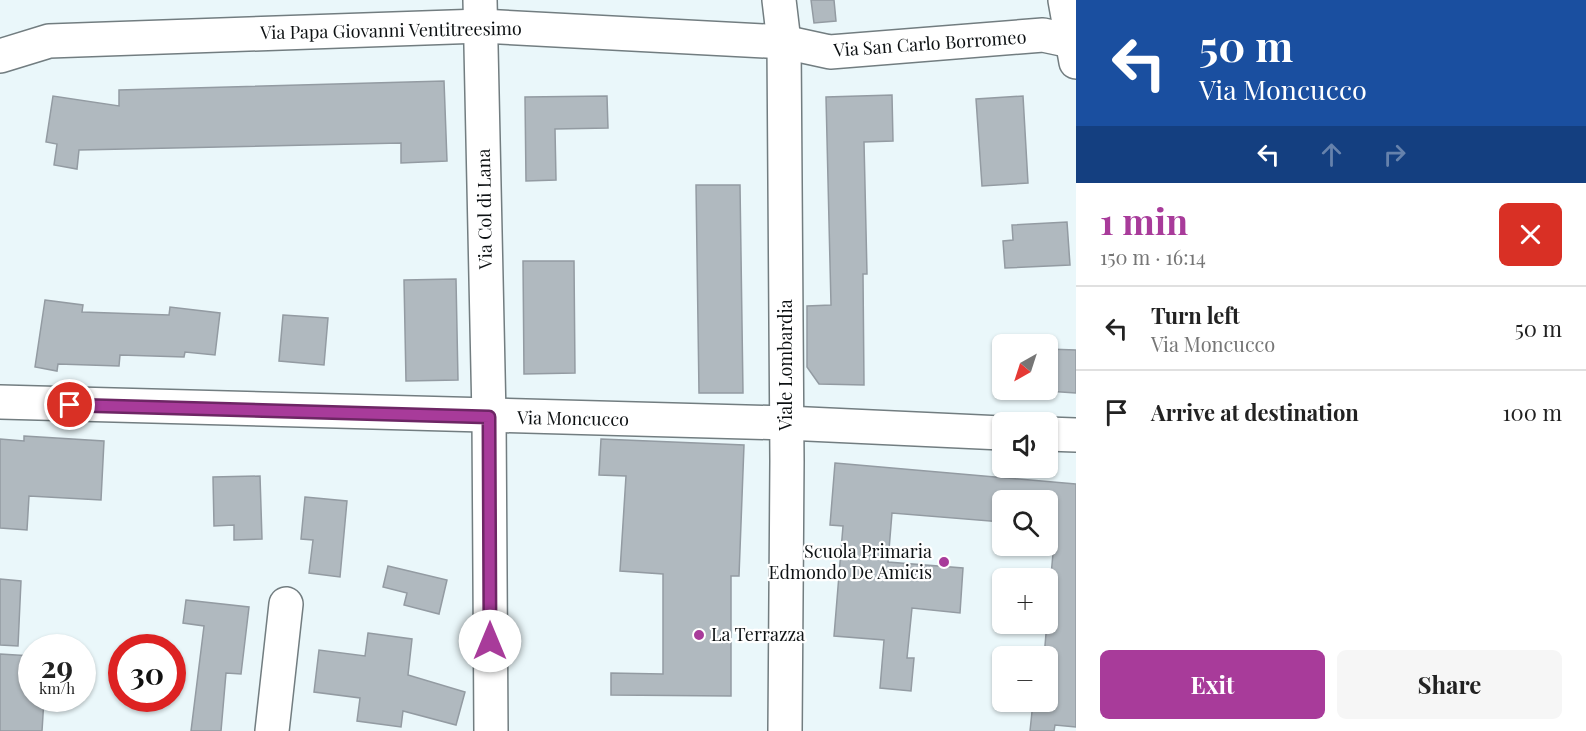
<!DOCTYPE html>
<html lang="en">
<head>
<meta charset="utf-8">
<style>
  :root { --surface:#fff; --page:#f6f6f6; --text:#222; --muted:#767676; --line:#e0e0e0; --accent:#a83b9a }
  body { margin:0; font-family:"Playfair Display",serif; background:var(--page); color:var(--text); height:100vh; display:flex; flex-direction:column; font-size:22px; white-space:nowrap }
  * { box-sizing:border-box; margin:0 }
  p { font-size:20px; color:var(--muted) }
  .icon { flex:none; width:33px; height:33px; fill:none; stroke:currentColor; stroke-width:2; stroke-linecap:round; stroke-linejoin:round }
  .map { position:relative; flex:1; overflow:hidden }
  .panel { display:flex; flex-direction:column; background:var(--surface); width:510px }
  .panel>* { flex:none }
  .banner { background:#1a4fa0; color:#fff; overflow:hidden }
  .needle { width:39px; rotate:219deg }
  .fabs { position:absolute; left:992px; top:334px; display:grid; gap:12px }
  .fabs a { display:grid; place-items:center; width:66px; height:66px; border-radius:9px; background:var(--surface); box-shadow:0 2px 4px #0004; font-size:30px }
  .speed { position:absolute; left:18px; top:634px; display:flex; gap:12px; font-size:30px; font-weight:700; text-align:center }
  .speed>* { display:grid; place-content:center; width:78px; height:78px; border-radius:50%; background:var(--surface); box-shadow:0 2px 4px #0004; line-height:1 }
  .speed small { font-size:15px; font-weight:400 }
  .speed .limit { border:9px solid #d22; background:#fff; color:#111 }
  .pin { position:absolute; display:grid; place-items:center; width:51px; height:51px; color:#fff; margin:-26px; border:3px solid #fff; border-radius:50%; box-shadow:0 2px 6px #0007 }
  .me { position:absolute; width:66px; margin:-33px; rotate:0deg; stroke-linejoin:round; filter:drop-shadow(0 0 4px #0008) }
  .turn { display:flex; align-items:center; gap:21px; height:126px; padding:0 24px; font-size:27px }
  .turn .icon { width:78px; height:78px; stroke-width:2.5 }
  .turn b { display:block; font-size:42px; line-height:51px }
  .lanes { display:flex; align-items:center; height:57px; padding:0 24px; background:#0003; justify-content:center; gap:30px; direction:ltr }
  .lanes .off { opacity:.35 }
  .round { display:grid; place-items:center; flex:none; width:63px; height:63px; border-radius:9px; background:var(--page) }
  .summary { display:flex; align-items:center; justify-content:space-between; height:102px; padding:0 24px }
  h1 { font-size:36px; font-weight:700; line-height:45px; color:var(--accent) }
  .primary-button { display:flex; gap:12px; margin-top:auto; padding:12px 24px }
  .primary-button a { flex:1; height:69px; border-radius:9px; background:var(--accent); color:#fff; font-size:24px; font-weight:700; line-height:69px; text-align:center }
  .primary-button a+a { background:var(--page); color:var(--text) }
  ul { padding:0; list-style:none }
  li { display:flex; align-items:center; gap:18px; height:84px; padding:0 24px; border-top:2px solid var(--line) }
  li div { flex:1 }
  li b { display:block; font-size:22px }
  li em { font-style:normal }
  main { display:flex; flex:1; min-height:0 }
  .map>svg:first-child { display:block }
  .building { fill:#b0b9bf; stroke:#939ba2; stroke-width:1.5 }
  .lines { fill:none; stroke-linecap:round; stroke-linejoin:round }
  .minor-casing { stroke:#727d80; stroke-width:36 }
  .minor { stroke:#fff; stroke-width:33 }
  .route-casing { stroke:#6d2664; stroke-width:15 }
  .route { stroke:#a83b9a; stroke-width:10 }
  .poi-dot { fill:#a83b9a; stroke:#fff; stroke-width:2 }
  .labels { text-anchor:middle; stroke-width:4.5; stroke-linejoin:round; paint-order:stroke }
  .street-label { font-size:18px; fill:#0d1113; stroke:#fff }
  .poi-label { font-size:18px; fill:#0d1113; stroke:#fff; text-anchor:end }
</style>
</head>
<body>
<main>
<div class="map">
<svg width="1076" height="731" viewBox="0 0 1076 731">
  <rect width="100%" height="100%" fill="#eaf7fa"/>
  <g class="building">
    <polygon points="811,0 834,0 836,21 814,23"/>
    <polygon points="444,81 447,161 401,163 401,143 79,150 77,169 54,165 57,144 46,142 53,96 119,106 119,90"/>
    <polygon points="892,95 893,141 864,142 867,274 863,274 864,385 819,384 807,367 807,306 831,305 826,97"/>
    <polygon points="607,96 608,128 555,129 556,180 526,181 525,97"/>
    <polygon points="1023,96 1028,183 982,186 976,99"/>
    <polygon points="696,185 740,185 743,393 699,393"/>
    <polygon points="1067,222 1070,265 1005,268 1003,241 1013,240 1012,225"/>
    <polygon points="523,261 574,261 575,373 524,374"/>
    <polygon points="456,279 458,380 406,381 404,280"/>
    <polygon points="45,300 83,305 82,312 169,315 170,307 220,313 215,355 185,352 184,357 120,355 119,366 58,364 57,371 35,367"/>
    <polygon points="283,315 328,318 324,365 279,361"/>
    <polygon points="1047,349 1076,350 1076,393 1047,391"/>
    <polygon points="24,436 104,441 101,500 29,496 27,530 0,528 0,439 24,441"/>
    <polygon points="601,439 744,445 739,576 731,576 731,696 611,695 611,673 663,674 663,574 620,571 626,476 599,475"/>
    <polygon points="835,463 1076,484 1076,727 1055,725 1054,731 1030,731 1033,702 1047,702 1047,657 1044,657 1053,553 1047,553 1047,501 1002,501 1002,522 892,513 888,562 963,568 960,613 912,608 907,658 914,658 911,691 880,688 884,640 834,636 843,526 830,525"/>
    <polygon points="260,476 262,539 234,540 234,525 214,526 213,477"/>
    <polygon points="305,497 347,501 340,577 309,573 313,540 301,539"/>
    <polygon points="388,566 447,580 439,614 404,605 407,593 383,587"/>
    <polygon points="0,579 21,581 18,646 0,645"/>
    <polygon points="186,600 249,607 241,674 226,673 221,731 191,731 204,626 183,623"/>
    <polygon points="368,633 412,639 408,675 465,692 456,725 403,711 401,727 357,721 360,698 314,692 319,650 365,656"/>
    <polygon points="0,654 32,656 32,699 44,699 42,731 0,731"/>
  </g>
  <g class="lines">
    <defs>
      <g id="minor">
        <polyline points="480,0 489,417 491,731"/>
        <polyline points="779,0 784,42 787,461 785,731"/>
        <polyline points="1065,0 1076,62"/>
        <polyline points="0,56 49,41 481,26 784,42 830,52 1043,35 1076,42"/>
        <polyline points="0,402 786,423 1002,433"/>
        <polyline points="1047,434 1076,435"/>
        <polyline points="272,731 286,604"/>
      </g>
    </defs>
    <use href="#minor" class="minor-casing"/>
    <use href="#minor" class="minor"/>
  </g>
  <g class="lines">
    <defs>
      <polyline id="route" points="70,405 489,417 490,641"/>
    </defs>
    <use href="#route" class="route-casing"/>
    <use href="#route" class="route"/>
  </g>
  <g class="poi-dot">
    <circle cx="944" cy="562" r="6"/>
    <circle cx="699" cy="635" r="6"/>
  </g>
  <g class="labels">
    <g class="street-label">
      <text transform="translate(391 31) rotate(-1)" y="6">Via Papa Giovanni Ventitreesimo</text>
      <text transform="translate(930 44) rotate(-4)" y="6">Via San Carlo Borromeo</text>
      <text transform="translate(485 209) rotate(-91)" y="6">Via Col di Lana</text>
      <text transform="translate(786 365) rotate(-90)" y="6">Viale Lombardia</text>
      <text transform="translate(573 419) rotate(1)" y="6">Via Moncucco</text>
    </g>
    <g class="poi-label">
      <text x="932" y="558">Scuola Primaria<tspan x="932" dy="21">Edmondo De Amicis</tspan></text>
      <text x="711" y="641" text-anchor="start">La Terrazza</text>
    </g>
  </g>
</svg>
<div class="fabs">
<a><svg class="needle" viewBox="-14 -14 28 28"><path d="M0-13l5 13h-10z" fill="#e53935"/><path d="M0 13l5-13h-10z" fill="#767676"/></svg></a>
<a><svg class="icon" aria-label="sound" viewBox="0 0 24 24"><path d="M4 9h4l5-4v14l-5-4H4zM17 9q2 3 0 6"/></svg></a>
<a><svg class="icon" aria-label="search" viewBox="0 0 24 24"><circle cx="10" cy="10" r="6"/><path d="M15 15l6 6"/></svg></a>
<a>+</a>
<a>−</a>
</div>
<div class="speed"><div>29<small>km/h</small></div><div class="limit">30</div></div>
<div class="pin" style="left:70px;top:405px;background:#d93025"><svg class="icon" aria-label="arrive" viewBox="0 0 24 24"><path d="M6 21V4h12l-3 4 3 4H6"/></svg></div>
<svg class="me" style="left:490px;top:641px" viewBox="-20 -20 40 40"><circle r="19" fill="#fff"/><path d="M0-13L10 11 0 6-10 11z" fill="#a83b9a"/></svg>
</div>
<section class="panel">
<div class="banner">
<div class="turn"><svg class="icon" aria-label="left" viewBox="0 0 24 24"><path d="M17 20v-9H6M10 6l-5 5 5 5"/></svg><div><b>50 m</b>Via Moncucco</div></div>
<div class="lanes"><svg class="icon" aria-label="left" viewBox="0 0 24 24"><path d="M17 20v-9H6M10 6l-5 5 5 5"/></svg><svg class="icon off" aria-label="ahead" viewBox="0 0 24 24"><path d="M12 20V5M6 11l6-6 6 6"/></svg><svg class="icon off" aria-label="right" viewBox="0 0 24 24"><path d="M7 20v-9h11M14 6l5 5-5 5"/></svg></div>
</div>
<div class="summary"><div><h1>1 min</h1><p>150 m · 16:14</p></div><a class="round" style="background:#d93025;color:#fff"><svg class="icon" aria-label="close" viewBox="0 0 24 24"><path d="M6 6l12 12M18 6L6 18"/></svg></a></div>
<ul>
<li><svg class="icon" aria-label="left" viewBox="0 0 24 24"><path d="M17 20v-9H6M10 6l-5 5 5 5"/></svg><div><b>Turn left</b><p>Via Moncucco</p></div><em>50 m</em></li>
<li><svg class="icon" aria-label="arrive" viewBox="0 0 24 24"><path d="M6 21V4h12l-3 4 3 4H6"/></svg><div><b>Arrive at destination</b></div><em>100 m</em></li>
</ul>
<div class="primary-button"><a>Exit</a><a>Share</a></div>
</section>
</main>
</body>
</html>
